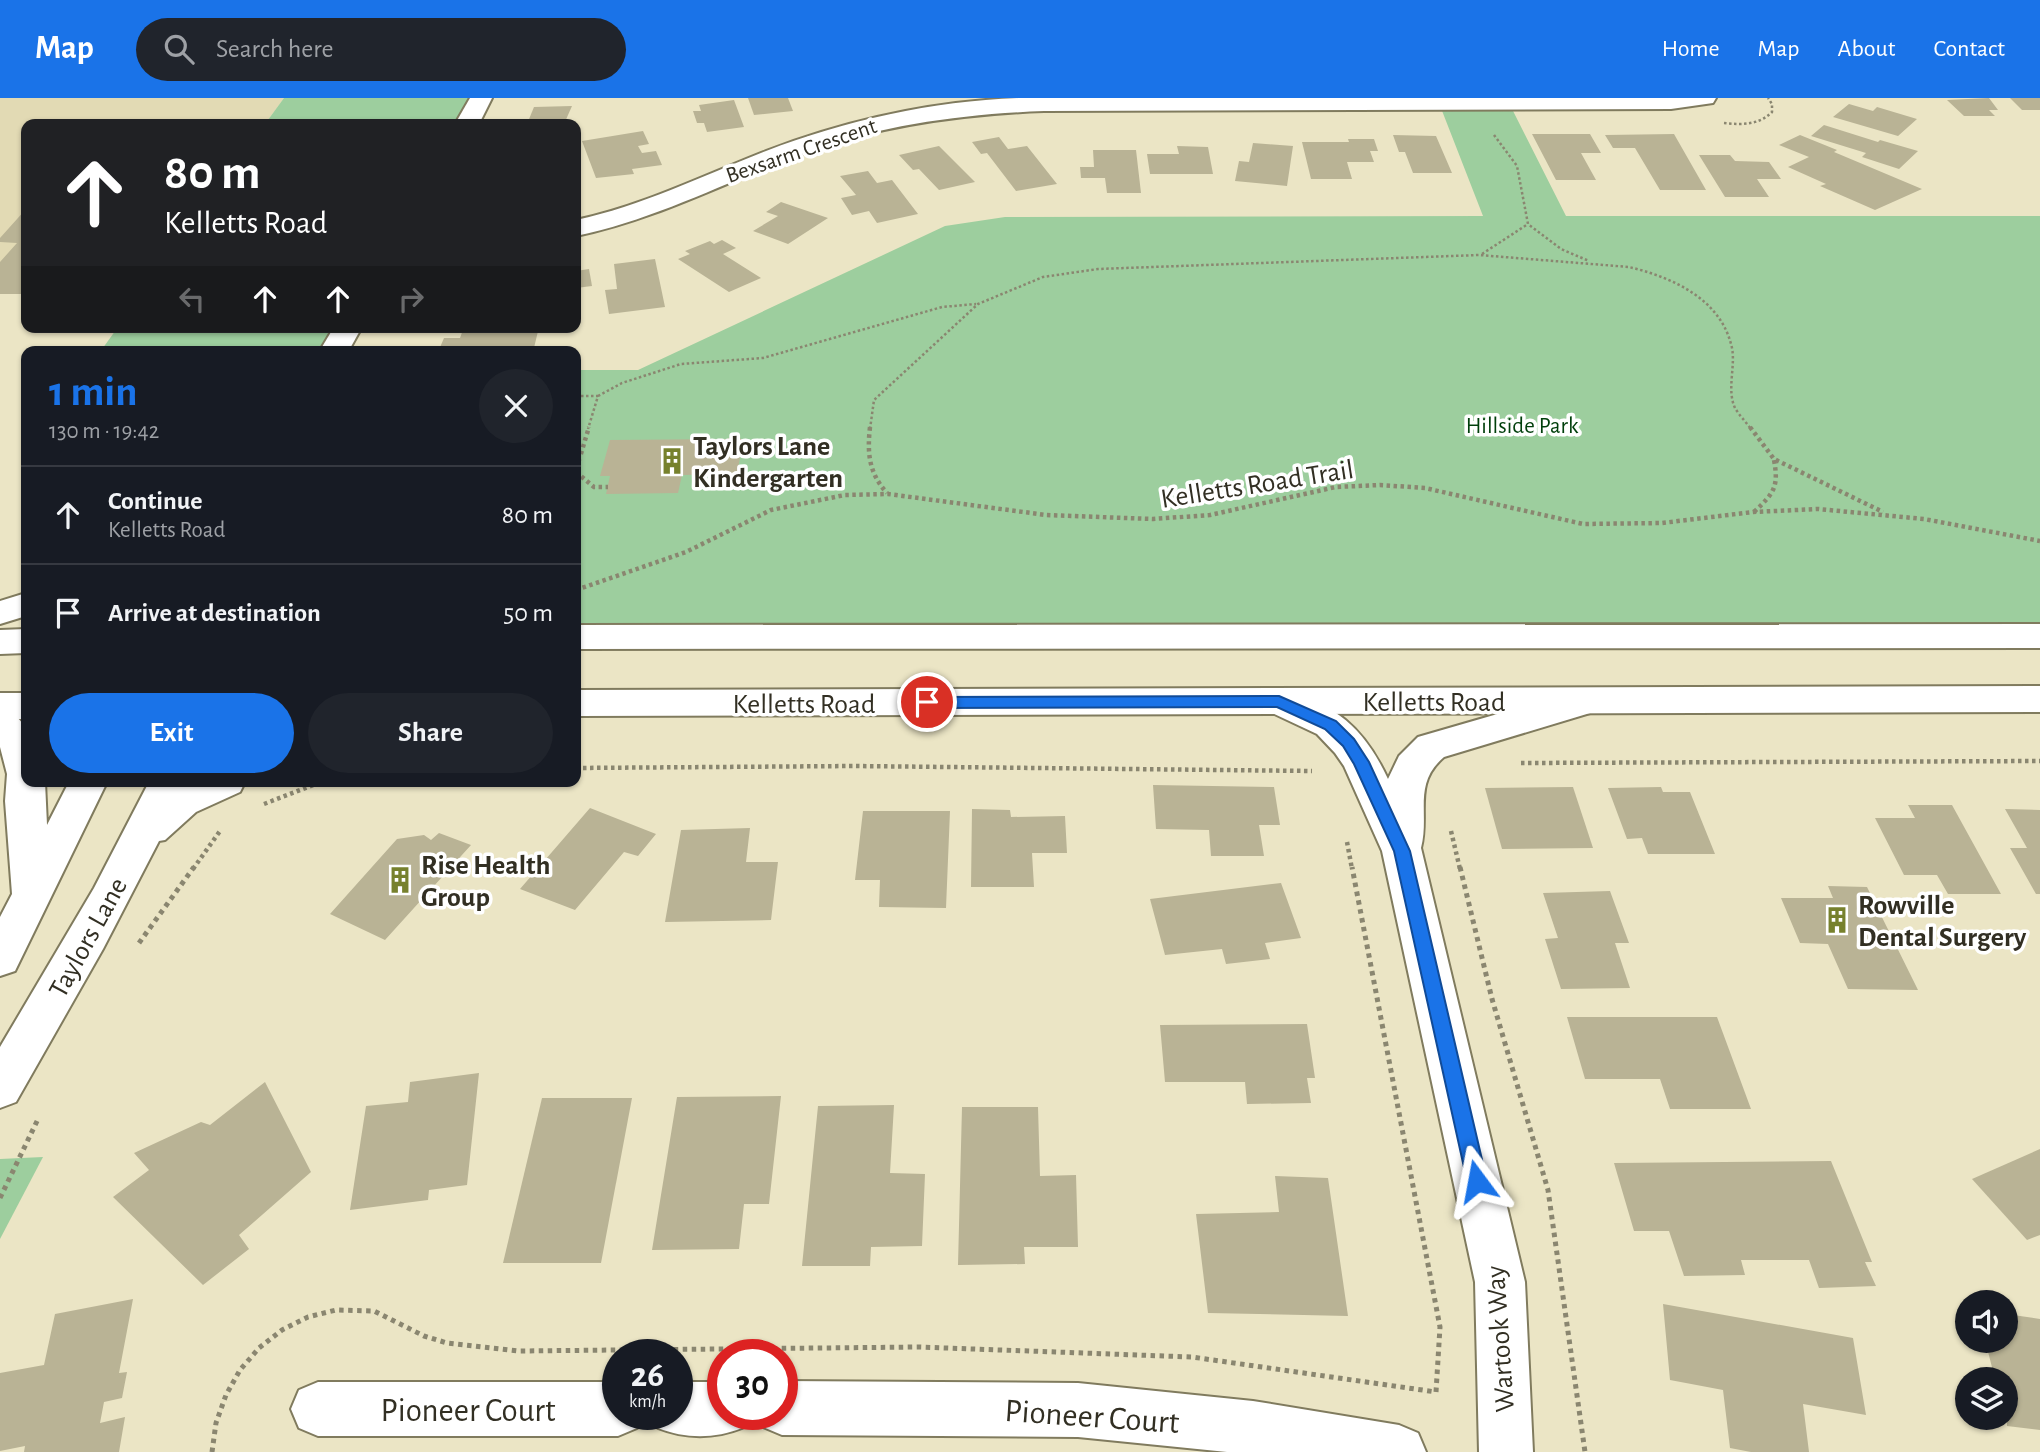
<!DOCTYPE html>
<html lang="en">
<head>
<meta charset="utf-8">
<style>
  :root { --surface:#171b24; --page:#20242c; --text:#f1f3f6; --muted:#9ea1a6; --line:#363941; --accent:#1a73e8 }
  body { margin:0; font-family:"Alegreya Sans",sans-serif; background:var(--page); color:var(--text); height:100vh; display:flex; flex-direction:column; font-size:26px; white-space:nowrap }
  * { box-sizing:border-box; margin:0 }
  p { font-size:23px; color:var(--muted) }
  .icon { flex:none; width:38px; height:38px; fill:none; stroke:currentColor; stroke-width:2; stroke-linecap:round; stroke-linejoin:round }
  .map { position:relative; flex:1; overflow:hidden }
  .sheet { position:absolute; left:21px; top:248px; width:560px; height:441px; display:flex; flex-direction:column; background:var(--surface); border-radius:14px; box-shadow:0 2px 5px #0004 }
  .sheet>* { flex:none }
  .top-card { position:absolute; left:21px; top:21px; width:560px; height:214px; border-radius:14px; box-shadow:0 2px 5px #0004; background:#202124; color:#fff; overflow:hidden }
  .tools { position:absolute; left:1955px; top:1192px; display:grid; gap:14px }
  .tools a { display:grid; place-items:center; width:63px; height:63px; border-radius:50%; background:var(--surface); box-shadow:0 2px 5px #0004; font-size:35px }
  .speed { position:absolute; left:602px; top:1241px; display:flex; gap:14px; font-size:35px; font-weight:700; text-align:center }
  .speed>* { display:grid; place-content:center; width:91px; height:91px; border-radius:50%; background:var(--surface); box-shadow:0 2px 5px #0004; line-height:1 }
  .speed small { font-size:18px; font-weight:400 }
  .speed .limit { border:10px solid #d22; background:#fff; color:#111 }
  .pin { position:absolute; display:grid; place-items:center; width:60px; height:60px; color:#fff; margin:-30px; border:4px solid #fff; border-radius:50%; box-shadow:0 2px 7px #0007 }
  .me { position:absolute; width:77px; margin:-38px; rotate:347deg; stroke-linejoin:round; filter:drop-shadow(0 0 5px #0008) }
  .turn { display:flex; align-items:center; gap:24px; height:147px; padding:0 28px; font-size:32px }
  .turn .icon { width:91px; height:91px; stroke-width:2.5 }
  .turn b { display:block; font-size:49px; line-height:60px }
  .lanes { display:flex; align-items:center; height:66px; padding:0 28px; background:#0003; justify-content:center; gap:35px; direction:ltr }
  .lanes .off { opacity:.35 }
  .round { display:grid; place-items:center; flex:none; width:74px; height:74px; border-radius:37px; background:var(--page) }
  .head { display:flex; align-items:center; justify-content:space-between; height:119px; padding:0 28px }
  h1 { font-size:42px; font-weight:700; line-height:52px; color:var(--accent) }
  .primary-button { display:flex; gap:14px; margin-top:auto; padding:14px 28px }
  .primary-button a { flex:1; height:80px; border-radius:42px; background:var(--accent); color:#fff; font-size:28px; font-weight:700; line-height:80px; text-align:center }
  .primary-button a+a { background:var(--page); color:var(--text) }
  ul { padding:0; list-style:none }
  li { display:flex; align-items:center; gap:21px; height:98px; padding:0 28px; border-top:2px solid var(--line) }
  li div { flex:1 }
  li b { display:block; font-size:26px }
  li em { font-style:normal }
  header { display:flex; align-items:center; gap:42px; box-sizing:border-box; height:98px; padding:0 35px; background:var(--accent); color:#fff }
  header strong { font-size:33px }
  nav { display:flex; gap:38px; margin-inline-start:auto; font-size:24px }
  .search { width:490px; height:63px; background:var(--page); display:flex; align-items:center; gap:18px; box-sizing:border-box; padding:0 24px; border-radius:38px; color:var(--muted); font-size:26px }
  .map>svg:first-child { display:block }
  .built { fill:#e2dab4 }
  .green { fill:#9dce9e }
  .building { fill:#b9b395 }
  .lines { fill:none; stroke-linecap:round; stroke-linejoin:round }
  .minor-casing { stroke:#807b5e; stroke-width:4 }
  .secondary-casing { stroke:#807b5e; stroke-width:4 }
  .primary-casing { stroke:#807b5e; stroke-width:4 }
  .path-far2 { stroke:#8a8670; stroke-width:2.5; stroke-dasharray:2.5 2.5; stroke-linecap:butt }
  .path-far1 { stroke:#8a8670; stroke-width:4.5; stroke-dasharray:3.5 3.5; stroke-linecap:butt }
  .path { stroke:#8a8670; stroke-width:5; stroke-dasharray:4.5 4.5; stroke-linecap:butt }
  .minor { fill:#fff; fill-rule:evenodd }
  .secondary { fill:#fff; fill-rule:evenodd }
  .primary { fill:#fff; fill-rule:evenodd }
  .route { fill:#1a73e8; stroke:#114b97; stroke-width:2 }
  .labels { text-anchor:middle; stroke-width:7; stroke-linejoin:round; paint-order:stroke }
  .far-street-label { font-size:23px; fill:#322f23; stroke:#fff }
  .far-park-label { font-size:23px; fill:#003f0b; stroke:#fff }
  .poi-label { font-size:28px; font-weight:bold; fill:#322f23; stroke:#fff; text-anchor:start }
  .street-label { font-size:28px; fill:#322f23; stroke:#fff }
  .near-street-label { font-size:33px; fill:#322f23; stroke:#fff }
</style>
</head>
<body>
<header>
<strong>Map</strong>
<div class="search"><svg class="icon" aria-label="search" viewBox="0 0 24 24"><circle cx="10" cy="10" r="6"/><path d="M15 15l6 6"/></svg>Search here</div>
<nav><a>Home</a><a>Map</a><a>About</a><a>Contact</a></nav>
</header>
<div class="map">
<svg width="2040" height="1354" viewBox="0 0 2040 1354">
  <rect width="100%" height="100%" fill="#ebe5c5"/>
  <polygon class="built" points="0,0 284,0 265,26 26,26 26,196 0,196"/>
  <g class="green">
    <polygon points="284,0 481,0 467,26 265,26"/>
    <polygon points="1439,5 1509,5 1566,118 2040,118 2040,538 576,539 576,272 638,272 945,128 1005,119 1483,118"/>
    <polygon points="118,229 348,229 333,254 100,254"/>
    <polygon points="43,1059 0,1141 0,1061"/>
  </g>
  <g class="building">
    <polygon points="748,0 788,0 793,13 754,17"/>
    <polygon points="1989,0 1998,12 1989,12 1995,18 1964,18 1947,2"/>
    <polygon points="2010,0 2040,0 2040,12 2022,12"/>
    <polygon points="734,2 744,29 707,34 704,25 697,25 693,13 701,13 699,7"/>
    <polygon points="1849,6 1873,13 1877,9 1917,21 1898,38 1833,19"/>
    <polygon points="572,8 564,26 527,26 534,9"/>
    <polygon points="98,22 140,22 137,26 94,26"/>
    <polygon points="1824,27 1878,44 1880,42 1918,53 1899,71 1862,59 1866,55 1811,38"/>
    <polygon points="643,33 649,46 638,48 642,55 656,53 662,67 632,71 634,76 596,80 582,43"/>
    <polygon points="1532,36 1590,36 1601,55 1581,55 1596,82 1556,82"/>
    <polygon points="1674,36 1706,92 1660,92 1635,50 1613,50 1605,37"/>
    <polygon points="1393,37 1436,38 1452,75 1413,75 1405,54 1399,54"/>
    <polygon points="1800,37 1837,52 1834,54 1922,91 1875,112 1820,88 1826,86 1788,69 1809,59 1779,47"/>
    <polygon points="999,39 1008,51 1027,48 1057,86 1016,93 987,55 981,56 972,44"/>
    <polygon points="1348,41 1374,41 1378,53 1370,53 1374,64 1347,64 1352,81 1311,81 1302,44 1349,44"/>
    <polygon points="1253,45 1293,48 1287,88 1235,83 1239,63 1249,64"/>
    <polygon points="939,48 975,84 939,92 919,71 913,72 899,57"/>
    <polygon points="1177,48 1208,49 1213,76 1150,76 1147,56 1179,56"/>
    <polygon points="1093,52 1136,52 1141,95 1107,95 1105,80 1081,80 1080,69 1094,69"/>
    <polygon points="1699,57 1730,57 1735,63 1769,64 1781,81 1757,81 1769,99 1725,99"/>
    <polygon points="868,73 877,85 892,82 918,116 877,125 869,113 852,117 841,100 856,97 840,78"/>
    <polygon points="781,104 828,120 788,146 753,133 778,118 766,114"/>
    <polygon points="26,111 26,196 0,196 0,164 17,145 0,144 0,140"/>
    <polygon points="722,142 736,150 723,156 761,180 729,194 678,161 690,156 685,153 710,143 714,146"/>
    <polygon points="655,161 665,209 609,216 605,192 617,191 614,166"/>
    <polygon points="589,171 592,188 576,190 576,173"/>
    <polygon points="464,229 539,229 533,254 438,254 444,240 460,240"/>
    <polygon points="735,337 749,346 742,349 737,376 682,377 678,395 606,396 610,378 600,378 610,342 727,341"/>
    <polygon points="1153,687 1274,689 1280,727 1259,727 1264,758 1211,758 1209,732 1156,731"/>
    <polygon points="1573,689 1593,750 1502,751 1485,690"/>
    <polygon points="1661,689 1663,694 1690,694 1715,756 1648,756 1642,740 1627,741 1608,690"/>
    <polygon points="1908,707 1952,707 2001,796 1948,796 1937,777 1904,777 1875,720 1915,720"/>
    <polygon points="590,710 656,736 638,758 624,754 575,812 520,791"/>
    <polygon points="972,711 1010,712 1011,719 1065,718 1067,755 1032,755 1034,789 971,789"/>
    <polygon points="2005,711 2040,712 2040,796 2036,796 2010,750 2027,750"/>
    <polygon points="863,713 950,713 946,810 879,809 880,782 855,782"/>
    <polygon points="750,730 746,764 778,764 771,822 665,824 681,732"/>
    <polygon points="439,735 471,747 385,842 330,816 397,741 424,737 431,742"/>
    <polygon points="1281,785 1301,840 1265,845 1270,861 1226,866 1222,851 1165,857 1150,801"/>
    <polygon points="1828,788 1867,789 1918,892 1848,891 1828,846 1800,845 1781,800 1833,800"/>
    <polygon points="1610,793 1629,845 1615,845 1630,890 1561,891 1545,841 1558,840 1543,795"/>
    <polygon points="1567,919 1717,919 1751,1011 1670,1011 1660,981 1585,981"/>
    <polygon points="1307,926 1315,980 1307,980 1311,1005 1247,1006 1245,984 1165,984 1160,927"/>
    <polygon points="479,975 467,1087 429,1092 428,1102 350,1112 366,1008 408,1004 410,984"/>
    <polygon points="265,984 311,1074 239,1137 249,1151 203,1187 113,1099 149,1072 134,1055 201,1024 210,1027"/>
    <polygon points="781,998 769,1106 744,1106 739,1151 652,1152 677,999"/>
    <polygon points="542,1000 632,1000 601,1165 503,1165"/>
    <polygon points="894,1007 890,1075 925,1076 922,1148 871,1149 870,1168 802,1168 818,1008"/>
    <polygon points="962,1009 1038,1009 1040,1078 1076,1077 1078,1149 1024,1149 1025,1166 958,1167"/>
    <polygon points="2040,1051 2040,1137 2027,1142 1972,1081"/>
    <polygon points="1831,1063 1872,1164 1865,1164 1876,1188 1819,1190 1809,1162 1741,1162 1745,1177 1684,1178 1669,1133 1634,1133 1614,1065"/>
    <polygon points="1275,1078 1328,1080 1348,1218 1208,1215 1196,1116 1279,1114"/>
    <polygon points="133,1201 119,1275 127,1274 122,1300 104,1304 100,1325 125,1319 119,1354 24,1354 25,1348 0,1353 0,1275 44,1267 55,1216"/>
    <polygon points="1663,1206 1853,1240 1866,1317 1803,1306 1809,1354 1751,1354 1730,1350 1723,1292 1670,1282"/>
    <polygon points="2006,1216 2040,1221 2040,1332 2007,1328 2006,1281 1995,1281 1985,1242 2006,1242"/>
  </g>
  <g class="lines">
    <defs>
      <g id="minor">
        <polygon points="470,0 492,0 479,26 455,26"/>
        <path d="M1020 0H1716L1713 5 1671 11 1044 13C965 16 888 26 812 52 733 80 659 121 576 138V122C642 108 702 78 766 53 847 22 933 3 1020 0Z"/>
        <polygon points="334,229 362,229 348,254 319,254"/>
        <path d="M1279 590C1336 607 1363 628 1388 681L1399 658 1418 639 1587 590 1600 594 1605 603 1600 612 1444 659C1412 686 1430 716 1421 750L1525 1184 1533 1354H1479L1475 1184 1382 753 1344 668 1335 655 1317 636 1266 612 1261 603 1266 594Z"/>
        <polygon points="782,1283 1078,1285 1253,1303 1399,1327 1418,1335 1426,1354 1227,1354 1078,1339 782,1337 763,1329 758,1316 782,1316"/>
        <polygon points="318,1284 618,1284 618,1316 642,1316 637,1330 618,1338 318,1338 299,1330 291,1311 299,1292"/>
        <path d="M677 1284H723V1316H747L742 1330C715 1341 685 1341 658 1330L653 1316H677Z"/>
      </g>
      <g id="secondary">
        <path d="M0 610C37 621 26 653 26 684H45L47 727 69 684H107L15 873 0 878V819L12 796 5 703 7 676 0 649Z"/>
        <polygon points="149,684 245,684 240,694 196,714 165,742 159,743 103,851 16,1004 0,1010 0,949 94,790"/>
      </g>
      <g id="primary">
        <polygon points="26,495 26,518 0,526 0,503"/>
        <polygon points="2040,526 2040,550 576,551 576,527"/>
        <polygon points="26,531 26,555 0,556 0,532"/>
        <polygon points="2040,588 2040,614 576,618 576,592"/>
        <rect x="0" y="595" width="26" height="26"/>
      </g>
    </defs>
    <use href="#minor" class="minor-casing"/>
    <use href="#secondary" class="secondary-casing"/>
    <use href="#primary" class="primary-casing"/>
    <g class="path-far2">
      <path d="M1724 25C1742 27 1759 27 1772 14V6L1768 0"/>
      <polyline points="1494,37 1517,68 1528,126 1561,151 1589,163"/>
      <polyline points="1482,156 1528,126"/>
      <polyline points="576,298 598,298 588,331"/>
      <polyline points="598,298 622,285 681,266 763,260 942,209 976,206"/>
      <path d="M870 331 874 302 978 206 1043 179 1098 171 1479 157 1629 169C1671 179 1719 200 1731 246 1737 265 1726 291 1735 310 1739 317 1746 324 1751 331"/>
    </g>
    <g class="path-far1">
      <path d="M870 329C867 356 869 375 887 395"/>
      <polyline points="1750,329 1774,361 1883,414"/>
      <polyline points="576,359 580,359 589,329"/>
      <polyline points="576,371 580,359"/>
      <polyline points="576,374 594,389 608,389"/>
      <path d="M1754 414C1774 395 1779 389 1774 362"/>
      <polyline points="576,492 686,454 771,412 845,397 888,396 1046,417 1153,421 1210,417 1336,389 1380,387 1425,390 1583,426 1662,425 1753,414 1818,411 1924,421 2040,443"/>
      <polyline points="1521,665 2040,663"/>
      <polyline points="576,670 855,668 1312,673"/>
      <polyline points="264,706 321,684"/>
      <polyline points="1451,733 1460,771"/>
      <polyline points="1347,744 1352,771"/>
      <polyline points="193,771 220,733"/>
    </g>
    <g class="path">
      <polyline points="1460,769 1492,901 1548,1092 1585,1354"/>
      <polyline points="139,845 194,769"/>
      <polyline points="0,1100 39,1019"/>
      <polyline points="212,1354 216,1325 226,1297 240,1272 259,1250 282,1232 308,1219 336,1212 374,1213 424,1238 447,1245 518,1253 919,1249 1192,1259 1436,1294 1440,1229 1352,769"/>
    </g>
    <use href="#minor" class="minor"/>
    <use href="#secondary" class="secondary"/>
    <use href="#primary" class="primary"/>
  </g>
  <polygon class="route" points="1279,598 1336,623 1354,641 1369,664 1410,753 1487,1083 1484,1090 1477,1092 1470,1090 1467,1083 1394,753 1354,666 1343,648 1325,631 1277,609 927,610 920,604 927,599"/>
  <defs>
    <symbol id="building-bare" viewBox="-9 -9 18 18"><path d="M-4-6H4V6H1V3H-1V6H-4ZM-2.5-4.3h1.7v1.8h-1.7ZM.8-4.3h1.7v1.8H.8ZM-2.5-1h1.7V.8h-1.7ZM.8-1h1.7V.8H.8Z" fill="#77812d" stroke="#fff" stroke-width="2.5" paint-order="stroke"/></symbol>
  </defs>
  <g fill-rule="evenodd">
    <use href="#building-bare" x="653" y="344" width="38" height="38"/>
    <use href="#building-bare" x="381" y="763" width="38" height="38"/>
    <use href="#building-bare" x="1818" y="803" width="38" height="38"/>
  </g>
  <g class="labels">
    <g class="far-street-label">
      <text transform="translate(801 52) rotate(-19)" y="8">Bexsarm Crescent</text>
    </g>
    <g class="far-park-label">
      <text x="1522" y="335">Hillside Park</text>
    </g>
    <g class="poi-label">
      <text x="693" y="357">Taylors Lane<tspan x="693" dy="32">Kindergarten</tspan></text>
      <text x="421" y="776">Rise Health<tspan x="421" dy="32">Group</tspan></text>
      <text x="1858" y="816">Rowville<tspan x="1858" dy="32">Dental Surgery</tspan></text>
    </g>
    <g class="street-label">
      <text transform="translate(1257 385) rotate(-9)" y="10">Kelletts Road Trail</text>
      <text x="1434" y="613">Kelletts Road</text>
      <text x="804" y="615">Kelletts Road</text>
      <text transform="translate(87 839) rotate(-61)" y="10">Taylors Lane</text>
      <text transform="translate(1499 1241) rotate(-94)" y="10">Wartook Way</text>
    </g>
    <g class="near-street-label">
      <text x="468" y="1323">Pioneer Court</text>
      <text transform="translate(1092 1317) rotate(4)" y="12">Pioneer Court</text>
    </g>
  </g>
</svg>
<div class="tools">
<a><svg class="icon" aria-label="sound" viewBox="0 0 24 24"><path d="M4 9h4l5-4v14l-5-4H4zM17 9q2 3 0 6"/></svg></a>
<a><svg class="icon" aria-label="layers" viewBox="0 0 24 24"><path d="M12 4l9 5-9 5-9-5zM3 14l9 5 9-5"/></svg></a>
</div>
<div class="speed"><div>26<small>km/h</small></div><div class="limit">30</div></div>
<div class="pin" style="left:927px;top:604px;background:#d93025"><svg class="icon" aria-label="arrive" viewBox="0 0 24 24"><path d="M6 21V4h12l-3 4 3 4H6"/></svg></div>
<svg class="me" style="left:1477px;top:1083px" viewBox="-20 -20 40 40"><path d="M0-17L14 15 0 8-14 15z" fill="#1a73e8" stroke="#fff" stroke-width="4"/></svg>
<div class="top-card">
<div class="turn"><svg class="icon" aria-label="ahead" viewBox="0 0 24 24"><path d="M12 20V5M6 11l6-6 6 6"/></svg><div><b>80 m</b>Kelletts Road</div></div>
<div class="lanes"><svg class="icon off" aria-label="left" viewBox="0 0 24 24"><path d="M17 20v-9H6M10 6l-5 5 5 5"/></svg><svg class="icon" aria-label="ahead" viewBox="0 0 24 24"><path d="M12 20V5M6 11l6-6 6 6"/></svg><svg class="icon" aria-label="ahead" viewBox="0 0 24 24"><path d="M12 20V5M6 11l6-6 6 6"/></svg><svg class="icon off" aria-label="right" viewBox="0 0 24 24"><path d="M7 20v-9h11M14 6l5 5-5 5"/></svg></div>
</div>
<section class="sheet">
<div class="head"><div><h1>1 min</h1><p>130 m · 19:42</p></div><a class="round"><svg class="icon" aria-label="close" viewBox="0 0 24 24"><path d="M6 6l12 12M18 6L6 18"/></svg></a></div>
<ul>
<li><svg class="icon" aria-label="ahead" viewBox="0 0 24 24"><path d="M12 20V5M6 11l6-6 6 6"/></svg><div><b>Continue</b><p>Kelletts Road</p></div><em>80 m</em></li>
<li><svg class="icon" aria-label="arrive" viewBox="0 0 24 24"><path d="M6 21V4h12l-3 4 3 4H6"/></svg><div><b>Arrive at destination</b></div><em>50 m</em></li>
</ul>
<div class="primary-button"><a>Exit</a><a>Share</a></div>
</section>
</div>
</body>
</html>
